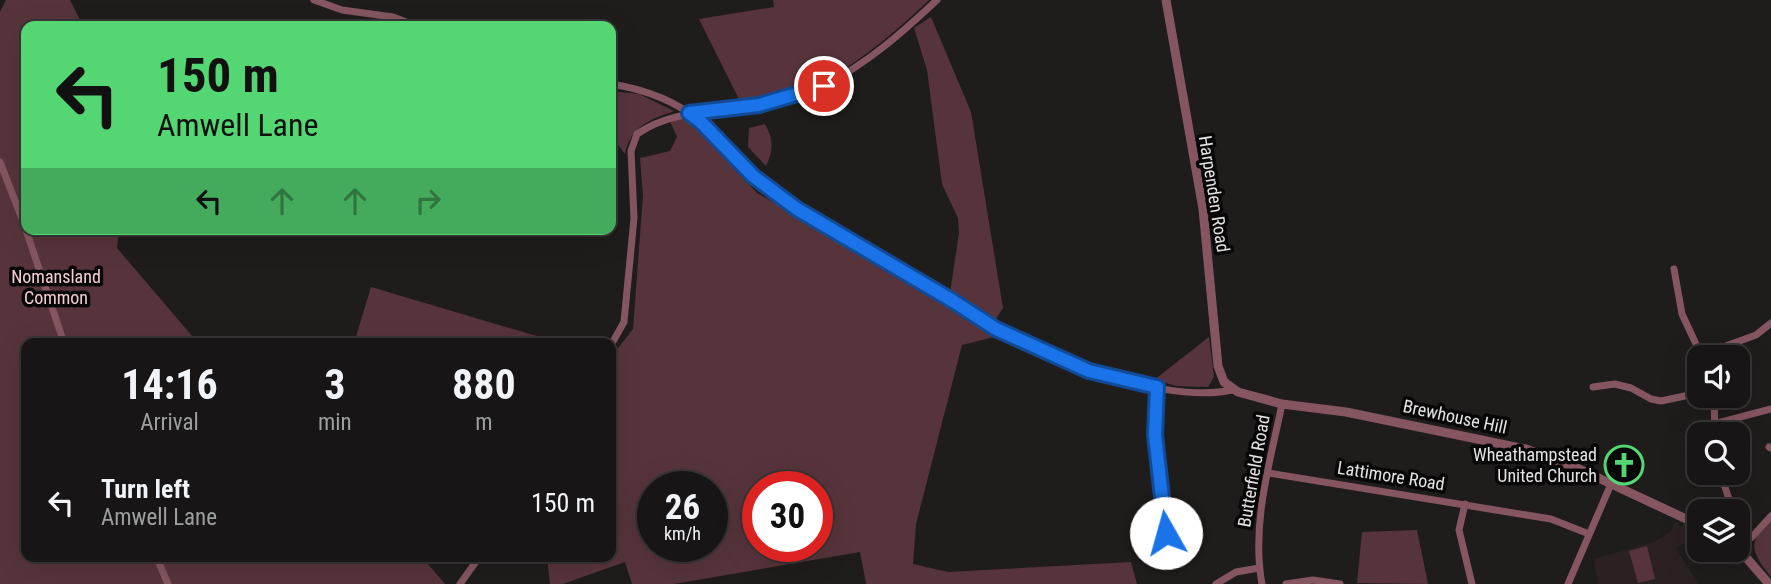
<!DOCTYPE html>
<html lang="en">
<head>
<meta charset="utf-8">
<style>
  :root { --surface:#171515; --page:#242222; --text:#f1f3f6; --muted:#9e9fa0; --line:#363434 }
  body { margin:0; font-family:"Roboto Condensed",sans-serif; background:var(--page); color:var(--text); height:100vh; display:flex; flex-direction:column; font-size:26px; white-space:nowrap }
  * { box-sizing:border-box; margin:0 }
  p { font-size:23px; color:var(--muted) }
  .icon { flex:none; width:38px; height:38px; fill:none; stroke:currentColor; stroke-width:2; stroke-linecap:round; stroke-linejoin:round }
  .map { position:relative; flex:1; overflow:hidden }
  .panel { position:absolute; left:21px; top:338px; width:595px; height:224px; display:flex; flex-direction:column; background:var(--surface); border-radius:14px; box-shadow:0 7px 28px #0002,0 0 0 2px var(--line) }
  .panel>* { flex:none }
  .top-card { position:absolute; left:21px; top:21px; width:595px; height:214px; border-radius:14px; box-shadow:0 7px 28px #0002,0 0 0 2px var(--line); background:#54d672; color:#111; overflow:hidden }
  .controls { position:absolute; left:1687px; top:345px; display:grid; gap:14px }
  .controls a { display:grid; place-items:center; width:63px; height:63px; border-radius:14px; background:var(--surface); box-shadow:0 7px 28px #0002,0 0 0 2px var(--line); font-size:35px }
  .speed { position:absolute; left:637px; top:471px; display:flex; gap:14px; font-size:35px; font-weight:700; text-align:center }
  .speed>* { display:grid; place-content:center; width:91px; height:91px; border-radius:50%; background:var(--surface); box-shadow:0 7px 28px #0002,0 0 0 2px var(--line); line-height:1 }
  .speed small { font-size:18px; font-weight:400 }
  .speed .limit { border:10px solid #d22; background:#fff; color:#111 }
  .pin { position:absolute; display:grid; place-items:center; width:60px; height:60px; color:#fff; margin:-30px; border:4px solid #fff; border-radius:50%; box-shadow:0 2px 7px #0007 }
  .me { position:absolute; width:77px; margin:-38px; rotate:353deg; stroke-linejoin:round; filter:drop-shadow(0 0 5px #0008) }
  .turn { display:flex; align-items:center; gap:24px; height:147px; padding:0 21px; font-size:32px }
  .turn .icon { width:91px; height:91px; stroke-width:2.5 }
  .turn b { display:block; font-size:49px; line-height:60px }
  .lanes { display:flex; align-items:center; height:66px; padding:0 21px; background:#0003; justify-content:center; gap:35px; direction:ltr }
  .lanes .off { opacity:.35 }
  .eta { display:flex; justify-content:space-evenly; align-items:center; height:119px; text-align:center }
  .eta b { font-size:42px; font-weight:700; line-height:49px }
  ul { padding:0; list-style:none }
  li { display:flex; align-items:center; gap:21px; height:91px; padding:0 21px }
  li div { flex:1 }
  li b { display:block; font-size:26px }
  li em { font-style:normal }
  .map>svg:first-child { display:block }
  .built { fill:#2b2123 }
  .green { fill:#57343b; fill-rule:evenodd }
  .lines { fill:none; stroke-linecap:round; stroke-linejoin:round }
  .minor { stroke:#855660; stroke-width:7 }
  .tertiary { stroke:#855660; stroke-width:9 }
  .route-casing { stroke:#114b97; stroke-width:18 }
  .route { stroke:#1a73e8; stroke-width:12 }
  .labels { text-anchor:middle; stroke-width:7; stroke-linejoin:round; paint-order:stroke }
  .street-label { font-size:18px; fill:#e4e2e3; stroke:#080707 }
  .park-label { font-size:18px; fill:#f5ced5; stroke:#080707 }
  .poi-label { font-size:18px; fill:#e4e2e3; stroke:#080707; text-anchor:end }
</style>
</head>
<body>
<div class="map">
<svg width="1771" height="584" viewBox="0 0 1771 584">
  <rect width="100%" height="100%" fill="#1f1c1c"/>
  <g class="built">
    <polygon points="1556,462 1588,476 1582,487 1551,481"/>
    <polygon points="1675,522 1681,526 1686,523 1699,530 1699,535 1676,548 1698,584 1598,584 1594,559 1654,542 1671,531"/>
  </g>
  <g class="green">
    <polygon points="6,0 70,0 83,26 26,26 26,229 119,229 117,248 198,343 26,343 26,556 422,557 445,584 0,584 0,12"/>
    <path d="M773 0H929C878 48 814 103 741 103L699 19 774 7Z"/>
    <polygon points="931,17 971,112 1003,308 996,319 950,293 959,233 958,218 942,184 927,70 914,28"/>
    <path d="M611 91 639 94 674 111C649 120 631 126 625 154L611 136Z"/>
    <path d="M685 117 757 193 933 294 998 336 962 345 916 524 913 564 948 572 1131 562 1137 584H866L860 552 674 584H632L625 562 563 584H550L547 557 611 556V357L633 329 643 196 640 158 670 151 677 137 669 119ZM653 486H712V546H653ZM758 486H817V546H758Z"/>
    <path d="M765 124C773 138 774 150 766 166L748 147 749 128Z"/>
    <polygon points="371,287 560,343 354,343"/>
    <polygon points="1209,337 1214,377 1208,387 1177,386 1154,380"/>
    <path d="M1771 520V577C1753 554 1745 542 1771 520Z"/>
    <polygon points="1417,530 1428,584 1357,583 1362,532"/>
    <polygon points="1647,546 1655,579 1638,583 1629,551"/>
  </g>
  <g class="lines">
    <g class="minor">
      <polyline points="314,0 342,10 393,17 417,26"/>
      <path d="M611 84C643 89 677 101 702 123 724 143 742 168 766 186 814 222 867 250 919 281 945 296 969 314 995 329 1051 361 1169 404 1232 390"/>
      <polyline points="0,162 24,224 64,343"/>
      <polyline points="1674,269 1682,314 1702,357"/>
      <path d="M611 345 624 322 634 218 631 151 637 134C675 108 717 114 760 105 781 100 807 94 826 84 867 64 904 31 937 0"/>
      <polyline points="1701,355 1756,335 1771,323"/>
      <polyline points="1157,387 1155,435 1169,557"/>
      <polyline points="1593,387 1615,384 1631,388 1651,399 1661,401 1699,393"/>
      <polyline points="1714,396 1715,434"/>
      <polyline points="1714,424 1771,409"/>
      <polyline points="1769,447 1771,448"/>
      <polyline points="1720,472 1733,511"/>
      <polyline points="1268,473 1551,519 1589,534"/>
      <polyline points="1465,504 1459,530 1472,584"/>
      <polyline points="1738,520 1743,537 1741,541"/>
      <polyline points="1743,537 1751,538 1771,516"/>
      <polyline points="156,556 168,584"/>
      <polyline points="460,584 480,556"/>
      <polyline points="1216,584 1236,572 1259,568"/>
      <path d="M1262 584C1251 524 1270 463 1282 404"/>
      <polyline points="1286,584 1313,580 1340,584"/>
      <polyline points="1568,584 1611,484"/>
    </g>
    <g class="tertiary">
      <polyline points="1166,0 1203,209 1218,366 1224,382 1238,392 1282,404 1346,412 1526,449 1575,467 1699,525"/>
      <polyline points="1738,548 1769,584"/>
    </g>
  </g>
  <g class="lines">
    <defs>
      <polyline id="route" points="824,86 759,105 689,113 701,122 753,176 797,209 953,301 996,329 1089,371 1157,387 1155,435 1166,533"/>
    </defs>
    <use href="#route" class="route-casing"/>
    <use href="#route" class="route"/>
  </g>
  <defs>
    <symbol id="church-ring" viewBox="-11 -11 22 22"><circle r="9.5" fill="#080707" stroke="#54d672" stroke-width="1.5"/><path d="M-1.2-6h2.4v3.5h3.3v2.4h-3.3V6h-2.4V-.1h-3.3v-2.4h3.3Z" fill="#54d672"/></symbol>
  </defs>
  <g fill-rule="evenodd">
    <use href="#church-ring" x="1602" y="443" width="44" height="44"/>
  </g>
  <g class="labels">
    <g class="street-label">
      <text transform="translate(1214 194) rotate(81)" y="6">Harpenden Road</text>
      <text transform="translate(1455 417) rotate(12)" y="6">Brewhouse Hill</text>
      <text transform="translate(1254 471) rotate(-80)" y="6">Butterfield Road</text>
      <text transform="translate(1391 476) rotate(9)" y="6">Lattimore Road</text>
    </g>
    <g class="park-label">
      <text x="56" y="283">Nomansland<tspan x="56" dy="21">Common</tspan></text>
    </g>
    <g class="poi-label">
      <text x="1597" y="461">Wheathampstead<tspan x="1597" dy="21">United Church</tspan></text>
    </g>
  </g>
</svg>
<div class="controls">
<a><svg class="icon" aria-label="sound" viewBox="0 0 24 24"><path d="M4 9h4l5-4v14l-5-4H4zM17 9q2 3 0 6"/></svg></a>
<a><svg class="icon" aria-label="search" viewBox="0 0 24 24"><circle cx="10" cy="10" r="6"/><path d="M15 15l6 6"/></svg></a>
<a><svg class="icon" aria-label="layers" viewBox="0 0 24 24"><path d="M12 4l9 5-9 5-9-5zM3 14l9 5 9-5"/></svg></a>
</div>
<div class="speed"><div>26<small>km/h</small></div><div class="limit">30</div></div>
<div class="pin" style="left:824px;top:86px;background:#d93025"><svg class="icon" aria-label="arrive" viewBox="0 0 24 24"><path d="M6 21V4h12l-3 4 3 4H6"/></svg></div>
<svg class="me" style="left:1166px;top:533px" viewBox="-20 -20 40 40"><circle r="19" fill="#fff"/><path d="M0-13L10 11 0 6-10 11z" fill="#1a73e8"/></svg>
<div class="top-card">
<div class="turn"><svg class="icon" aria-label="left" viewBox="0 0 24 24"><path d="M17 20v-9H6M10 6l-5 5 5 5"/></svg><div><b>150 m</b>Amwell Lane</div></div>
<div class="lanes"><svg class="icon" aria-label="left" viewBox="0 0 24 24"><path d="M17 20v-9H6M10 6l-5 5 5 5"/></svg><svg class="icon off" aria-label="ahead" viewBox="0 0 24 24"><path d="M12 20V5M6 11l6-6 6 6"/></svg><svg class="icon off" aria-label="ahead" viewBox="0 0 24 24"><path d="M12 20V5M6 11l6-6 6 6"/></svg><svg class="icon off" aria-label="right" viewBox="0 0 24 24"><path d="M7 20v-9h11M14 6l5 5-5 5"/></svg></div>
</div>
<section class="panel">
<div class="eta">
<div><b>14:16</b><p>Arrival</p></div>
<div><b>3</b><p>min</p></div>
<div><b>880</b><p>m</p></div>
</div>
<ul>
<li><svg class="icon" aria-label="left" viewBox="0 0 24 24"><path d="M17 20v-9H6M10 6l-5 5 5 5"/></svg><div><b>Turn left</b><p>Amwell Lane</p></div><em>150 m</em></li>
</ul>
</section>
</div>
</body>
</html>
